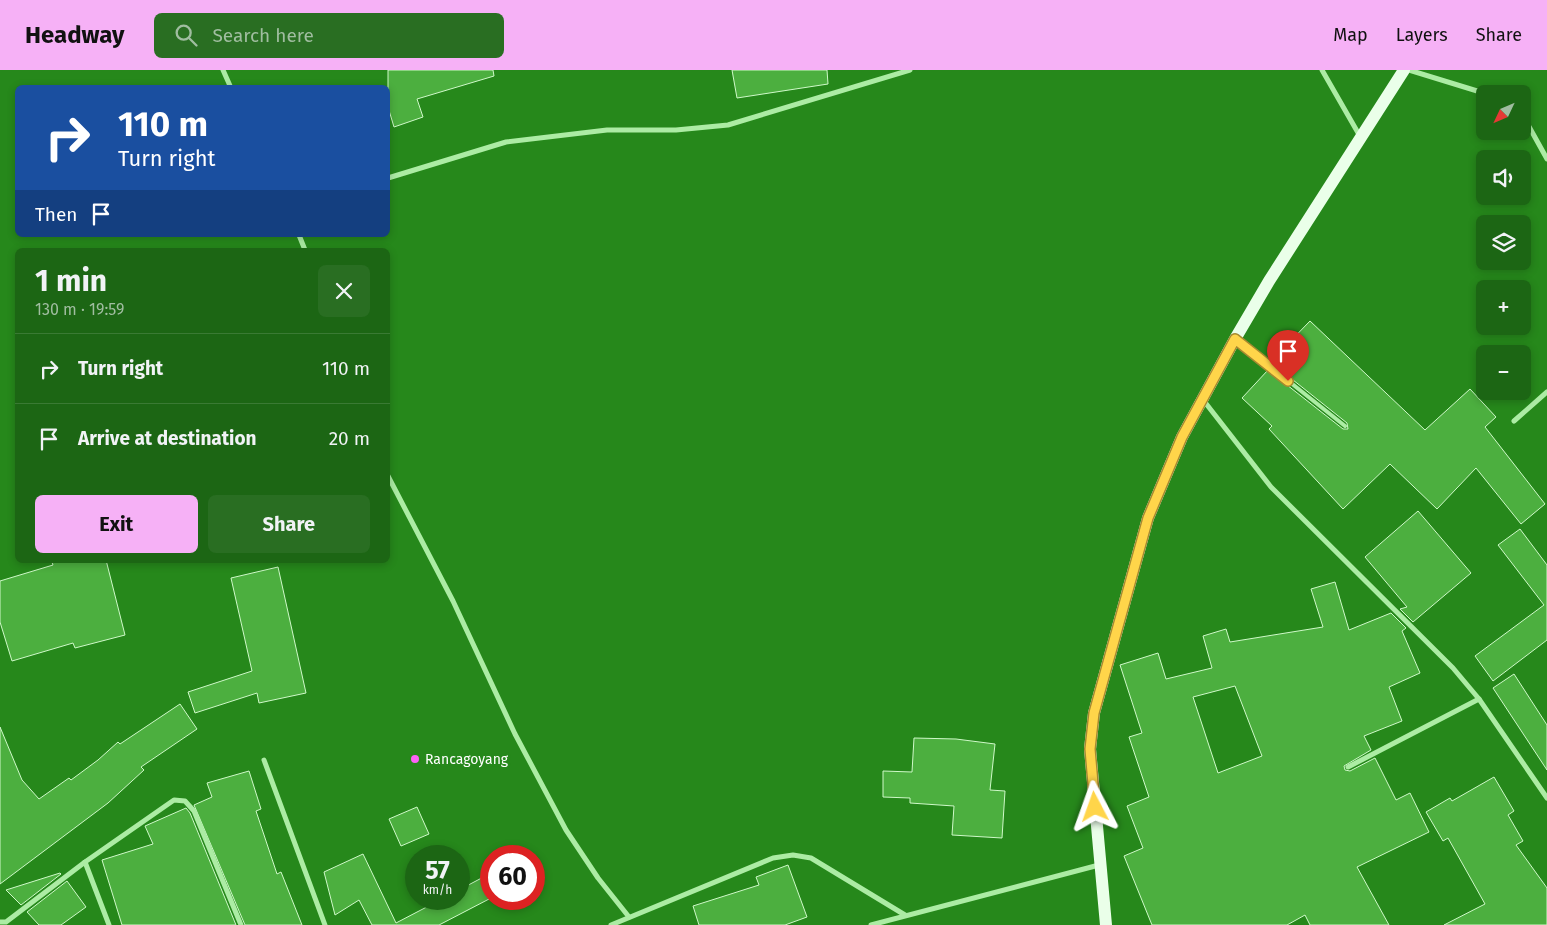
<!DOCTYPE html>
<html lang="en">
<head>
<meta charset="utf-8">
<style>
  :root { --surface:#1c6614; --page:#296e22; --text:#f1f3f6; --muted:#a0bda0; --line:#3a7a34; --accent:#f6b1f6 }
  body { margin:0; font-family:"Fira Sans",sans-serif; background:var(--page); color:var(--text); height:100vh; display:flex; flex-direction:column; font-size:19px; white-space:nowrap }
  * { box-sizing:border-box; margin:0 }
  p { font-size:16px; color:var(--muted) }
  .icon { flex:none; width:28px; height:28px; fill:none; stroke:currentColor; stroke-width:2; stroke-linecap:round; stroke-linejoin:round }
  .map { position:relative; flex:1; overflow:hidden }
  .sheet { position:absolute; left:15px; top:178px; width:375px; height:315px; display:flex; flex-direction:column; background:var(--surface); border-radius:8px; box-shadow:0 2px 8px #0003 }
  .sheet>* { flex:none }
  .guide { position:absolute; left:15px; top:15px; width:375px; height:152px; border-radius:8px; box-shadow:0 2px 8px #0003; background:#1a4fa0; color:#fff; overflow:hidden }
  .needle { width:32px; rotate:226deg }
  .controls { position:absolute; left:1476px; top:15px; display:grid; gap:10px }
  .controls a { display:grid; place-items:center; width:55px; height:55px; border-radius:8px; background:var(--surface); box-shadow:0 2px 8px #0003; font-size:25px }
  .speed { position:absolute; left:405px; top:775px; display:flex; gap:10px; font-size:25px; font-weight:700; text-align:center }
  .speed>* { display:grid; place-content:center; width:65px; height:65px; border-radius:50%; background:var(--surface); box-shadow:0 2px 8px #0003; line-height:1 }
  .speed small { font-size:12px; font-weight:400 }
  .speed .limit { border:8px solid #d22; background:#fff; color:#111 }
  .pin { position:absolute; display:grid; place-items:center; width:42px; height:42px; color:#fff; margin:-51px -21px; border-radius:50% 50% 50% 0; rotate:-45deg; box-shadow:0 0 5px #0007 }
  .pin .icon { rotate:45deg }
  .me { position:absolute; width:55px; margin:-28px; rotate:356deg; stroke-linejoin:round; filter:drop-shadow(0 0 4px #0008) }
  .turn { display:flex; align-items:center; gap:18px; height:105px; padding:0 20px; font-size:22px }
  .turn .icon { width:65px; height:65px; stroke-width:2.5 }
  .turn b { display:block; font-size:35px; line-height:42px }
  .then { display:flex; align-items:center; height:48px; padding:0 20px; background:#0003; gap:10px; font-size:19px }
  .round { display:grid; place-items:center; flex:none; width:52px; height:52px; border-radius:8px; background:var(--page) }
  .overview { display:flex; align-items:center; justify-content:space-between; height:85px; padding:0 20px }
  h1 { font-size:30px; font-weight:700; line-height:38px }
  .button { display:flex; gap:10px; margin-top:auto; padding:10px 20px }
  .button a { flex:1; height:58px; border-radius:8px; background:var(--accent); color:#111; font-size:20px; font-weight:700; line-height:58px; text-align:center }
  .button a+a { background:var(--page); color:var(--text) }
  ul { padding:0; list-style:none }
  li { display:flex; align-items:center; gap:15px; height:70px; padding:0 20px; border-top:1px solid var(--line) }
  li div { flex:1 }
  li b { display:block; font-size:19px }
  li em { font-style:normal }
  header { display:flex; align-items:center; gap:30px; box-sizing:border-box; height:70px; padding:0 25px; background:var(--accent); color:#111 }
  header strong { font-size:24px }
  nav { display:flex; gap:28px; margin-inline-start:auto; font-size:18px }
  .search { width:350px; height:45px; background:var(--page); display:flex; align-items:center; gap:12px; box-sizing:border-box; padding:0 18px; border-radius:8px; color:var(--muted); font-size:19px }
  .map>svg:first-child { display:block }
  .building { fill:#4caf3f; stroke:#cff9c9; fill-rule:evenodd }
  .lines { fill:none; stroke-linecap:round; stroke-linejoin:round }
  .service { stroke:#aceca4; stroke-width:4 }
  .minor { stroke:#aceca4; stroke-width:5 }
  .primary { stroke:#eaffe9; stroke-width:12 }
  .route-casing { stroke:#a68a30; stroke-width:12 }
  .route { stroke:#ffd54a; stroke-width:9 }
  .poi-dot { fill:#fd61f6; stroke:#26881b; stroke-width:2 }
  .labels { text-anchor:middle; stroke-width:5; stroke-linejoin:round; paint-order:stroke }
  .poi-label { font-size:14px; fill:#fff; stroke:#26881b; text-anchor:start }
</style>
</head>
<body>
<header>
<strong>Headway</strong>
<div class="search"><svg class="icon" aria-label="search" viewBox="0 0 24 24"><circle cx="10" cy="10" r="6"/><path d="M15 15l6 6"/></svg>Search here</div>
<nav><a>Map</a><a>Layers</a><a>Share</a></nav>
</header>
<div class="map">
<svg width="1547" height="855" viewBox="0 0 1547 855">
  <rect width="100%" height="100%" fill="#26881b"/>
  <g class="building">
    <polygon points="388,0 493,0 494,6 417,29 423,47 394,57 388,37"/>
    <polygon points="732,0 827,0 828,14 737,28"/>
    <polygon points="1310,251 1425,360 1470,319 1496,347 1485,357 1545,434 1521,454 1476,398 1437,439 1390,394 1343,439 1269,359 1272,356 1242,328 1268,300 1343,359 1348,359 1347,353 1273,294 1279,288 1276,286"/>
    <polygon points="1418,441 1471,503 1413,552 1400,539 1407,537 1365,487"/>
    <polygon points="1520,459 1547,495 1547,570 1493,611 1475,586 1544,535 1498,475"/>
    <polygon points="51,490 106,490 125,565 75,578 73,573 12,591 0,552 0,511 53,495"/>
    <polygon points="278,497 306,623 259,633 257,623 195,643 188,622 252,601 231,508"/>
    <path d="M1335 512 1349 560 1391 543 1406 558 1402 561 1420 603 1389 617 1402 651 1364 666 1371 680 1344 696 1345 700 1350 701 1375 688 1396 730 1410 723 1429 762 1357 797 1389 855H1310L1305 845 1287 855H1152L1124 786 1143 778 1127 736 1149 727 1129 667 1142 663 1120 595 1158 583 1166 609 1212 598 1203 566 1226 559 1230 572 1323 557 1311 519ZM1235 616 1262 686 1218 703 1193 627Z"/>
    <polygon points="1514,604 1547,655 1547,700 1493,618"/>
    <polygon points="180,634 197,659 141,697 144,700 108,733 0,814 0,657 22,710 39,729 69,708 71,710 98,690 118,672 120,674"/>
    <polygon points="914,668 956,669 995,674 990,720 1005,721 1002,768 952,765 954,736 910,733 910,728 883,727 883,701 912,702"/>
    <polygon points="249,701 261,739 256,741 277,804 281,802 302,855 245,855 194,735 212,727 207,713"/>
    <polygon points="1494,707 1514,741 1508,745 1523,771 1516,775 1547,818 1547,855 1444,855 1485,834 1448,768 1443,771 1426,742 1450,728 1452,731"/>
    <polygon points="417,737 429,764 401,776 389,749"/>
    <polygon points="186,738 190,743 236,855 122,855 102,790 153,774 145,756"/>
    <polygon points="363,784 396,853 442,829 459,829 459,820 491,803 491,828 439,855 372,855 359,830 335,845 324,802"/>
    <polygon points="788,795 807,847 785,855 699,855 693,836 759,815 756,807"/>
    <polygon points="60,803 61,804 21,835 6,820"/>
    <polygon points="67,811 86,837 61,855 39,855 27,842"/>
  </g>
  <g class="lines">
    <polyline class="service" points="1237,270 1345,356"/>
    <g class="minor">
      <polyline points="223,0 231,18"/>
      <polyline points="1322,0 1361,68"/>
      <polyline points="1409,0 1487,24"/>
      <polyline points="1522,44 1547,89"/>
      <polyline points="388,108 506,72 607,60 676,60 728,55 910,0"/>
      <polyline points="299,165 305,180"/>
      <polyline points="1204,331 1271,417 1453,598 1479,629 1547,728"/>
      <polyline points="1514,351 1547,322"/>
      <polyline points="388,406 453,531 515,664 566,760 598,808 629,847"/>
      <polyline points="264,690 325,855"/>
      <polyline points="1348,697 1479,629"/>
      <polyline points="85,792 109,855"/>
      <polyline points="0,852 6,852 85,792 174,730 185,731 194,741 241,855"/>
      <polyline points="611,855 773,788 793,785 811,788 905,845"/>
      <polyline points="871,855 1099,795"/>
    </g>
    <polyline class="primary" points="1106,855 1090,679 1094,643 1148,448 1182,367 1235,269 1269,211 1404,0"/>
  </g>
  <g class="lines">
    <defs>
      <polyline id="route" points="1095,737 1090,679 1094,643 1148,448 1182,367 1235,269 1288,311"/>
    </defs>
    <use href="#route" class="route-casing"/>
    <use href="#route" class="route"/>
  </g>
  <circle class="poi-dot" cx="415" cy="689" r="5"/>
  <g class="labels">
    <g class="poi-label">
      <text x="425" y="694">Rancagoyang</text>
    </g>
  </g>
</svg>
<div class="controls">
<a><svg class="needle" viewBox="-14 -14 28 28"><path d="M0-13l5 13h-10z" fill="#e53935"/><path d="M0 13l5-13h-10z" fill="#a0bda0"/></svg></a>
<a><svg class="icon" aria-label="sound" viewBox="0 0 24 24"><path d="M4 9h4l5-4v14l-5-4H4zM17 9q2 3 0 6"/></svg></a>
<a><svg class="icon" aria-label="layers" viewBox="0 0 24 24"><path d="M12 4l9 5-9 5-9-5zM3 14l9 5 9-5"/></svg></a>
<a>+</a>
<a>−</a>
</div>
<div class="speed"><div>57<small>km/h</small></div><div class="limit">60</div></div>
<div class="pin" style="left:1288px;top:311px;background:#d93025"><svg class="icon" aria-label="arrive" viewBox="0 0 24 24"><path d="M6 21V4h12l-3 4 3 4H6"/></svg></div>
<svg class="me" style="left:1095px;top:737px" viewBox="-20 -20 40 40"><path d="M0-17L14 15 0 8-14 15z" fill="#ffd54a" stroke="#fff" stroke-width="4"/></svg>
<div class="guide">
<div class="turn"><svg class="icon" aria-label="right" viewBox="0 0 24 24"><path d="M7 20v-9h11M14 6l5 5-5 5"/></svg><div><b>110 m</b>Turn right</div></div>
<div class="then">Then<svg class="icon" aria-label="arrive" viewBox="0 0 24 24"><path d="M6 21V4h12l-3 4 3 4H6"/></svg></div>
</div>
<section class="sheet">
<div class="overview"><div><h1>1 min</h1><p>130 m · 19:59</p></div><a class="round"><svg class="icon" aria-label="close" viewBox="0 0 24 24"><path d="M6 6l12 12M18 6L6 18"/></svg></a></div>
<ul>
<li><svg class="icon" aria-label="right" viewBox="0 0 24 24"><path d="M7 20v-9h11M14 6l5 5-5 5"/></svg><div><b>Turn right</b></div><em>110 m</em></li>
<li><svg class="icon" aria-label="arrive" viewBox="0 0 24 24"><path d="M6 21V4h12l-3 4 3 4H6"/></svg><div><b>Arrive at destination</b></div><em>20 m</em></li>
</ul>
<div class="button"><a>Exit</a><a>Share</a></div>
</section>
</div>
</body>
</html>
